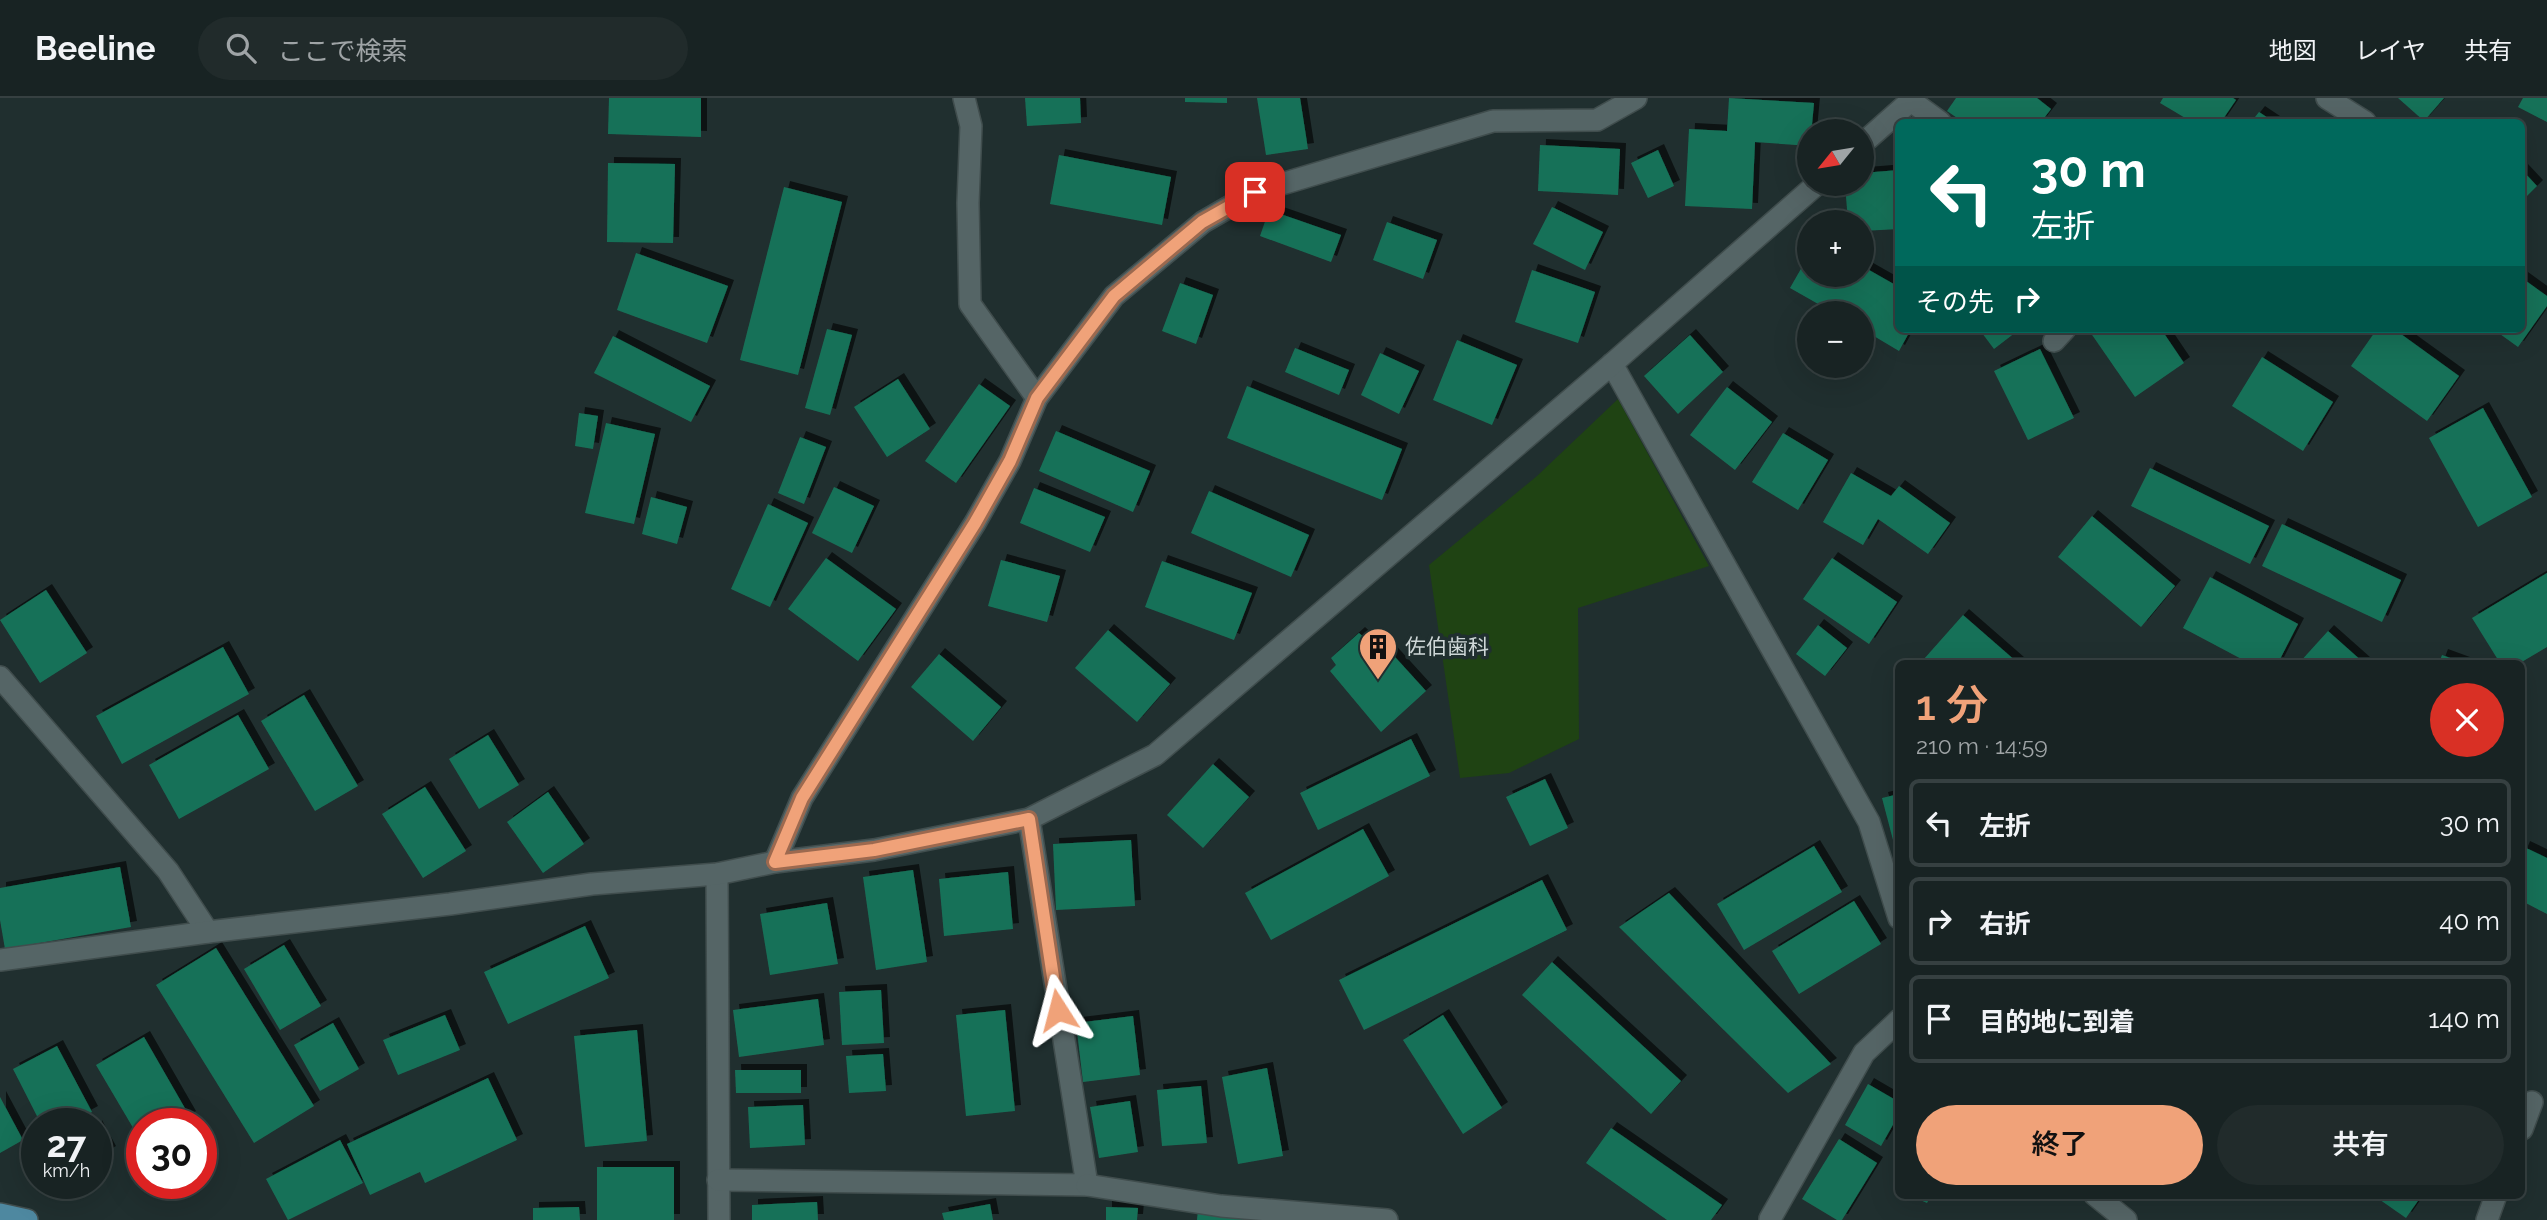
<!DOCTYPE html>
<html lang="ja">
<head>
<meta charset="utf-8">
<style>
  :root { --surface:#182323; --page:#212b2b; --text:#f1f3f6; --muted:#9fa4a6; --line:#364041; --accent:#f0a279 }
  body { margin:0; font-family:Raleway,"Noto Sans JP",sans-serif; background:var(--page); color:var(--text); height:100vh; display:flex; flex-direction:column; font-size:26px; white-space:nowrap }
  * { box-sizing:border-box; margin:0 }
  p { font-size:23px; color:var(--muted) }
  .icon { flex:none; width:38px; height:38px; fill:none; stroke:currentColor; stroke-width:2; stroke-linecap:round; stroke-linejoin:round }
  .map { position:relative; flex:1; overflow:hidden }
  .details { position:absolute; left:1895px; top:562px; width:630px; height:539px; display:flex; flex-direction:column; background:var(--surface); border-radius:10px; box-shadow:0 7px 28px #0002,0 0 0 2px var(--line) }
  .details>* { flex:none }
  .hud { position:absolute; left:1895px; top:21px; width:630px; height:214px; border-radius:10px; box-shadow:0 7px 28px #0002,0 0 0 2px var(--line); background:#00695c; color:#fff; overflow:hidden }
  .needle { width:46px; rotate:240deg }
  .fabs { position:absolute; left:1797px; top:21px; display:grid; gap:14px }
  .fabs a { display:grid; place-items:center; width:77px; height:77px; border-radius:50%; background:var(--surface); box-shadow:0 7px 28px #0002,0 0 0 2px var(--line); font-size:35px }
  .speed { position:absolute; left:21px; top:1010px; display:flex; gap:14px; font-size:35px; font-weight:700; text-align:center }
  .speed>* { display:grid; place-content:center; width:91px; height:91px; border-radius:50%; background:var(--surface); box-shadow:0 7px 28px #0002,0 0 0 2px var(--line); line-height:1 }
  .speed small { font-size:18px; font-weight:400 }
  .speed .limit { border:10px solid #d22; background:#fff; color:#111 }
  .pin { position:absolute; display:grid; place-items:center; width:60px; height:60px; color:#fff; margin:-30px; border-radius:14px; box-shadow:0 4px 10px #0006 }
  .me { position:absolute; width:77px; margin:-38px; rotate:351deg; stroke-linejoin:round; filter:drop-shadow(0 0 5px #0008) }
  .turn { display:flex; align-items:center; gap:24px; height:147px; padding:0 21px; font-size:32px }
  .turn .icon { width:91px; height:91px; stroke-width:2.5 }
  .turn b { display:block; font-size:49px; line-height:60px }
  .then { display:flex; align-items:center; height:66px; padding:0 21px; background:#0003; gap:14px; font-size:26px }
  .round { display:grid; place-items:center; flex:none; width:74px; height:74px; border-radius:37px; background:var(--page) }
  .overview { display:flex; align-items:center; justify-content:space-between; height:119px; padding:0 21px }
  h1 { font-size:42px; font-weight:600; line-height:52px; color:var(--accent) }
  .primary-button { display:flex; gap:14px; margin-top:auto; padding:14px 21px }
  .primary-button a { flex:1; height:80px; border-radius:42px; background:var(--accent); color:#111; font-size:28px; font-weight:600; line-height:80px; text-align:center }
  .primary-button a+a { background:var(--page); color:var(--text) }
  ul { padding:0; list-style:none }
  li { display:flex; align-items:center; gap:21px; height:88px; margin:0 14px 10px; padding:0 7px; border:4px solid var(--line); border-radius:10px }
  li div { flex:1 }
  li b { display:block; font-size:26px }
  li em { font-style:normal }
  header { display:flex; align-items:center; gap:42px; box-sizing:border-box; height:98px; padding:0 35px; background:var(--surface); border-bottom:2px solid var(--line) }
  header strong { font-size:33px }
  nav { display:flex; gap:38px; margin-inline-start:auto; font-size:24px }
  .search { width:490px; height:63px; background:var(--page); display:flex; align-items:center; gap:18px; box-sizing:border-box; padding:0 24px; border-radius:38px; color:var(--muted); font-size:26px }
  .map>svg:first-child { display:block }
  .green { fill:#1f4313 }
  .building { fill:#187158; filter:url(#shadow) }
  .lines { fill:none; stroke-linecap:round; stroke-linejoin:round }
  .minor-casing { stroke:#404d4d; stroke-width:24 }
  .major-casing { stroke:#404d4d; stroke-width:24 }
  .minor { stroke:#556566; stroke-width:21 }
  .major { stroke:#4e88a0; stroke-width:21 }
  .route-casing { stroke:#9c694f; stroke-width:18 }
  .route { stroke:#f0a279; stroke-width:12 }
  .labels { text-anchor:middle; stroke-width:7; stroke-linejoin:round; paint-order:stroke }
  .poi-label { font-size:21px; fill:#ced7d7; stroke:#202f2f; text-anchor:start }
</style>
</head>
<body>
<header>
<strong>Beeline</strong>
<div class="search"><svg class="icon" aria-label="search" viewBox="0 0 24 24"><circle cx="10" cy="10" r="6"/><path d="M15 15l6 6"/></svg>ここで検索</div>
<nav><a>地図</a><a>レイヤ</a><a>共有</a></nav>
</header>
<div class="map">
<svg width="2547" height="1122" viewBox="0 0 2547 1122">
  <defs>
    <filter id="shadow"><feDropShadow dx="6" dy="-6" stdDeviation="0" flood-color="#0009"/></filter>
  </defs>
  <rect width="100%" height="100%" fill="#202f2f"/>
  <polygon class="green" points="1618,301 1709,468 1578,510 1579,641 1509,675 1460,680 1429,467 1537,378"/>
  <g class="building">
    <polygon points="609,0 701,0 701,39 608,36"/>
    <polygon points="1025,0 1080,0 1081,25 1027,28"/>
    <polygon points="1185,0 1227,0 1227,5 1185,4"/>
    <polygon points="1257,0 1300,0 1308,51 1266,57"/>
    <polygon points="1729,0 1814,5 1810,48 1755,44 1752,111 1685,108 1689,31 1727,33"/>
    <polygon points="1956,0 2037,0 2051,11 2041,24 1963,24 1947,13"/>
    <polygon points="2163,0 2233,0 2236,2 2221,24 2192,24 2160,5"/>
    <polygon points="2398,0 2444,0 2424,23"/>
    <polygon points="2523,0 2547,0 2547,24 2518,9"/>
    <polygon points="2259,14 2274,24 2251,24"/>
    <polygon points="1540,47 1620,51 1618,97 1538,93"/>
    <polygon points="1658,52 1674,88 1648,100 1631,65"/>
    <polygon points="1059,57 1171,79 1162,127 1050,106"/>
    <polygon points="608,65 675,66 673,145 607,144"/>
    <polygon points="1899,72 1899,131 1862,133 1862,124 1848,124 1845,86 1862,86 1862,75"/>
    <polygon points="2522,72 2537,88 2522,103"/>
    <polygon points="784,89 842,104 798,277 740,262"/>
    <polygon points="1552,109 1603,134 1585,172 1533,146"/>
    <polygon points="1269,112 1341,137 1331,164 1260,138"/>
    <polygon points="1387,124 1437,142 1423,181 1373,162"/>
    <polygon points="636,155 728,188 707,245 617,212"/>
    <polygon points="1810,155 1810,177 1862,177 1862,168 1899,189 1899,231 1911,231 1899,253 1862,231 1862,215 1834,215 1790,190"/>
    <polygon points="1532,172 1595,194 1578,245 1515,224"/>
    <polygon points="2522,180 2547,198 2547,208 2518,249 2493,231 2522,231"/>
    <polygon points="1180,185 1213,197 1196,246 1162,233"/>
    <polygon points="827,231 852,237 830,317 805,310"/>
    <polygon points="1979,231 2020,231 1994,251"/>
    <polygon points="2088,231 2161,231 2184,265 2135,299"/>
    <polygon points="2377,231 2394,231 2459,278 2427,323 2351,268"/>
    <polygon points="1690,237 1723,274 1678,316 1644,278"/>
    <polygon points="613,238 710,288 691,324 594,275"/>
    <polygon points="1457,242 1517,267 1492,327 1433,302"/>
    <polygon points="1295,250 1349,272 1339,297 1285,274"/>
    <polygon points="2040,251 2074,320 2028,342 1994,273"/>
    <polygon points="1380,255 1419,273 1399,316 1361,297"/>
    <polygon points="2262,259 2333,304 2303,353 2232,308"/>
    <polygon points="898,281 930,331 887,359 854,309"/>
    <polygon points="979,286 1010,308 956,385 925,363"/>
    <polygon points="1247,288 1402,351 1382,402 1227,340"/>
    <polygon points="1727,289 1772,324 1735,372 1690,337"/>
    <polygon points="2483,310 2532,399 2478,429 2429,340"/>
    <polygon points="579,315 598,318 593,351 575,348"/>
    <polygon points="606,325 655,336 634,426 585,415"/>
    <polygon points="1056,333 1150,373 1133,414 1039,373"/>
    <polygon points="1783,335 1828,362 1798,412 1752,384"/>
    <polygon points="800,339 826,349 804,406 778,395"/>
    <polygon points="2150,370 2269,428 2250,466 2131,408"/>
    <polygon points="1851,375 1891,398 1899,388 1950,425 1928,456 1878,421 1863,447 1823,424"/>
    <polygon points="834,389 874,408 852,455 812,435"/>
    <polygon points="1034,390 1105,419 1090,454 1020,425"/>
    <polygon points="1209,393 1309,437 1291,479 1191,435"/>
    <polygon points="651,399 687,409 677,446 642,436"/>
    <polygon points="768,406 808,425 770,509 731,491"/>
    <polygon points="2092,418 2175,488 2141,529 2058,459"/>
    <polygon points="2282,426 2401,482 2382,524 2262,468"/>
    <polygon points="826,460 896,511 858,563 788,511"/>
    <polygon points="1832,460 1897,504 1869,546 1803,501"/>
    <polygon points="1001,462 1060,478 1047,524 988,508"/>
    <polygon points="1162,463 1252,495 1234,542 1145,509"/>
    <polygon points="2547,475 2547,549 2520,565 2500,565 2472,520"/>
    <polygon points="2210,479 2298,526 2278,565 2249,565 2183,530"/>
    <polygon points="46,492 87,555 40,585 0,522"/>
    <polygon points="1963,517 2018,565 1929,565 1924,561"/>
    <polygon points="1818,527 1847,550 1825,578 1796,556"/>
    <polygon points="1108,532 1170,586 1137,624 1075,570"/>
    <polygon points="2328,533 2364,565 2299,565"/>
    <polygon points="1359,535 1369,544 1375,537 1426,593 1381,634 1330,573 1336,567 1331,560"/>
    <polygon points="223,549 249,596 122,666 96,618"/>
    <polygon points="939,556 1001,609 973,643 911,589"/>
    <polygon points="2442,557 2464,565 2439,565"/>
    <polygon points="304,597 358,688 315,713 261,623"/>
    <polygon points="238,617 269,671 179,721 149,667"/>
    <polygon points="488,637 519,687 479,711 449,661"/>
    <polygon points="1411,641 1430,678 1318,732 1300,695"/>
    <polygon points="1213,666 1249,699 1203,750 1167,717"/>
    <polygon points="1545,681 1568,730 1530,748 1506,699"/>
    <polygon points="425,689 466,753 423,780 382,716"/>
    <polygon points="548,694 584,746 543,775 507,724"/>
    <polygon points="1899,696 1899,741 1893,742 1882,700"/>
    <polygon points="1363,731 1389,778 1271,842 1245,795"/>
    <polygon points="1131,742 1135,808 1056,812 1053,746"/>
    <polygon points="1814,748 1842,794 1744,852 1717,806"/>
    <polygon points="2524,749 2547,760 2547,816 2522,803 2522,754"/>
    <polygon points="120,769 131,829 5,851 0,822 0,790"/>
    <polygon points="913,772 927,864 876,872 863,779"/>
    <polygon points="1008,774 1013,831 944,838 939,781"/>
    <polygon points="1542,782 1567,832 1364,932 1339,882"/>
    <polygon points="1669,795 1831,966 1788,995 1619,829"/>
    <polygon points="1854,803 1881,846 1799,896 1772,853"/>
    <polygon points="827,805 838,866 770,877 760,816"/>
    <polygon points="585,828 609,880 508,926 484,874"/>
    <polygon points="284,847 321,908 280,932 244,871"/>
    <polygon points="216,850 314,1008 254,1045 156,887"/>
    <polygon points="1552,864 1681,983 1651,1016 1522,897"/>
    <polygon points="881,892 884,945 842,947 839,894"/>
    <polygon points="818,901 824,947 739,959 733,912"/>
    <polygon points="1005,912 1015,1013 966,1018 956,917"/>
    <polygon points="445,917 460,952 398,977 383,942"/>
    <polygon points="1443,917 1502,1010 1463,1036 1403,942"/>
    <polygon points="1133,918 1140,977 1083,984 1076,925"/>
    <polygon points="333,925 359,971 320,993 294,947"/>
    <polygon points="637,932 647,1043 585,1049 574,938"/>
    <polygon points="144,939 190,1019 179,1026 142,1026 142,1045 96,967"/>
    <polygon points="57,948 92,1014 70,1026 41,1026 13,971"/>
    <polygon points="883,956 886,993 849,995 846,958"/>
    <polygon points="1267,970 1283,1058 1238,1066 1222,979"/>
    <polygon points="735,972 801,972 801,995 736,995"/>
    <polygon points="488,980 517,1042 425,1085 420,1074 370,1097 347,1046"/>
    <polygon points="1868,986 1899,1004 1899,1016 1881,1048 1845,1027"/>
    <polygon points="1201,988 1207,1045 1162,1048 1157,992"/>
    <polygon points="0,999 23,1042 0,1055"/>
    <polygon points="1130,1003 1138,1054 1099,1060 1090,1009"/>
    <polygon points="803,1007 805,1047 750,1050 748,1009"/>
    <polygon points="96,1028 110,1054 96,1062"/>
    <polygon points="1611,1030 1722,1107 1711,1122 1667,1122 1586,1065"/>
    <polygon points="1839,1041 1877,1065 1842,1122 1837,1122 1802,1101"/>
    <polygon points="340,1042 363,1085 288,1122 266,1081"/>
    <rect x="597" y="1069" width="77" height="53"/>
    <polygon points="1909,1097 1931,1097 1927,1105"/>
    <polygon points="2373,1097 2422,1097 2406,1120"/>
    <polygon points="817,1104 818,1122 752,1122 752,1107"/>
    <polygon points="990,1106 993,1122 944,1122 942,1115"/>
    <polygon points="579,1109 580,1122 533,1122 533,1110"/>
    <polygon points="1106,1109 1138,1110 1137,1122 1106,1122"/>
    <polygon points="1198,1111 1264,1122 1197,1122"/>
  </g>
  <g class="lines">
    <defs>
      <g id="minor">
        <polyline points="964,0 971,28 968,105 970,206 1037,300"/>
        <polyline points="2327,0 2365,24"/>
        <polyline points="1911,3 1940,24"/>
        <polyline points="1862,46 1914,0"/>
        <polyline points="2054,243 2065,231"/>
        <polyline points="1612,266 1869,724 1899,820"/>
        <polyline points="0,579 168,773 208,834"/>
        <polyline points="775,764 802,700 975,425 1010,363 1037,300 1114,198 1203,124 1255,94 1493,23 1597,22 1636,0"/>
        <polyline points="717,776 719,1122"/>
        <polyline points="0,862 208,834 450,806 592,786 717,776 775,764 874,752 1029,721 1155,657 1612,266 1817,86"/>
        <polyline points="2522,1031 2532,1004"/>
        <polyline points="718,1082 1087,1087 1029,721"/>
        <polyline points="1087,1087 1221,1108 1387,1122"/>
        <polyline points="2095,1097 2126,1122"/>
        <polyline points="1770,1121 1864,955 1899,922"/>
        <polyline points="2487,1122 2496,1097"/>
      </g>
      <polyline id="major" points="0,1116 27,1122"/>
    </defs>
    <use href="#minor" class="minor-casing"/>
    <use href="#major" class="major-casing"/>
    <use href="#minor" class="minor"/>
    <use href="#major" class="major"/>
  </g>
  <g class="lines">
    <defs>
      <polyline id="route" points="1058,912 1029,721 874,752 775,764 802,700 975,425 1010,363 1037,300 1114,198 1202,124 1255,94"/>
    </defs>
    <use href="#route" class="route-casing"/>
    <use href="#route" class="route"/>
  </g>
  <defs>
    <symbol id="building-pin" viewBox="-11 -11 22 30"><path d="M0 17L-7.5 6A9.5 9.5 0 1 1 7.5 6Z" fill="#f0a279" stroke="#202f2f"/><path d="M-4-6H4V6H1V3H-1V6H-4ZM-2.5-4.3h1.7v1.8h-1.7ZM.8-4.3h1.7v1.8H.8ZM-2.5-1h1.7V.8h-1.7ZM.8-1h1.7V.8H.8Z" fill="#111"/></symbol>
  </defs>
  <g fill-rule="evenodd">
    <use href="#building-pin" x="1356" y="527" width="44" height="60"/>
  </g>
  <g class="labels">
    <g class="poi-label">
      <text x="1405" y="556">佐伯歯科</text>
    </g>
  </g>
</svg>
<div class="fabs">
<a><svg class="needle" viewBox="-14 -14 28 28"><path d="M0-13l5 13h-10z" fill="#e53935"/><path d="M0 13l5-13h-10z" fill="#9fa4a6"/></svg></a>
<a>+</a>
<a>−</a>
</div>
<div class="speed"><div>27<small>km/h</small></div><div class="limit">30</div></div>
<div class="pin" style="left:1255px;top:94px;background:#d93025"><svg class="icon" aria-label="arrive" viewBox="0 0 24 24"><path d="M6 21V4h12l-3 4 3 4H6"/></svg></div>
<svg class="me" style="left:1058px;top:912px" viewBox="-20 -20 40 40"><path d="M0-17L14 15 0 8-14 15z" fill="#f0a279" stroke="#fff" stroke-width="4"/></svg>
<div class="hud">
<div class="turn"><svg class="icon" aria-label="left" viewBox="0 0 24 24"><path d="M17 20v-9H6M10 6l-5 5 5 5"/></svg><div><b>30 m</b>左折</div></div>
<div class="then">その先<svg class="icon" aria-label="right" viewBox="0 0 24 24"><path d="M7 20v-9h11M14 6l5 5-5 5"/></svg></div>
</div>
<section class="details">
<div class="overview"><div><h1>1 分</h1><p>210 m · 14:59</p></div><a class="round" style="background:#d93025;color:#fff"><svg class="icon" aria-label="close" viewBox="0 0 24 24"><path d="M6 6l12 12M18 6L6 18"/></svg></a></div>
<ul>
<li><svg class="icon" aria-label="left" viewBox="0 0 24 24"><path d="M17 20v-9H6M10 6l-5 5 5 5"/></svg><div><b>左折</b></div><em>30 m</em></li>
<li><svg class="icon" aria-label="right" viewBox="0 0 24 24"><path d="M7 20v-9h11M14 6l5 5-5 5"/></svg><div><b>右折</b></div><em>40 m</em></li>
<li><svg class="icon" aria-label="arrive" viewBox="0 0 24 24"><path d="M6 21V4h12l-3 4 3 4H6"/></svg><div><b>目的地に到着</b></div><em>140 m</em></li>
</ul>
<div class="primary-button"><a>終了</a><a>共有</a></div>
</section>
</div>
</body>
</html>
